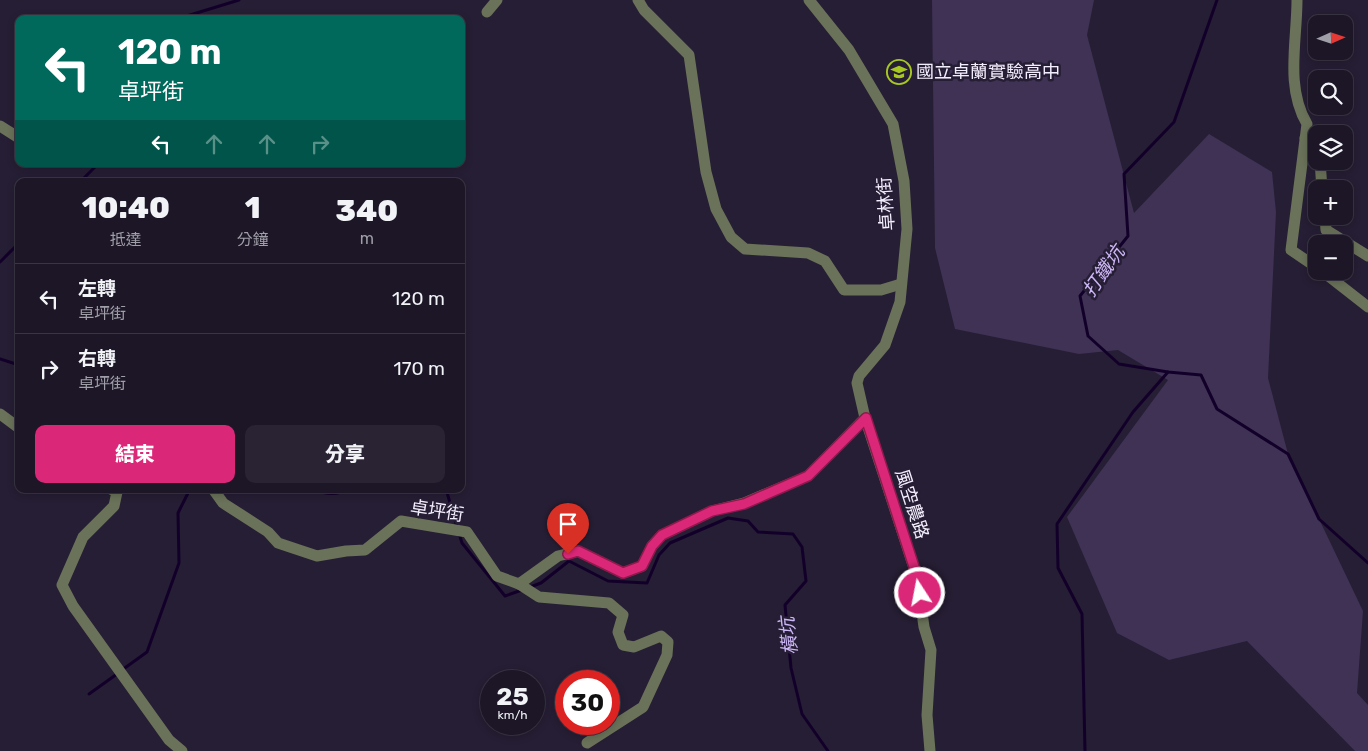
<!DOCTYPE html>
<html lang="zh-TW">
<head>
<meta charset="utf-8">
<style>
  :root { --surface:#1c1627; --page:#292333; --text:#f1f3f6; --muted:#a09fa7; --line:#3a3544; --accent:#db2777 }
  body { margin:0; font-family:Rubik,"Noto Sans TC",sans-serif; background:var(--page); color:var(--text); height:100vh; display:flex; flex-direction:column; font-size:19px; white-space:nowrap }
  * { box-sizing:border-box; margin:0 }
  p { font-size:16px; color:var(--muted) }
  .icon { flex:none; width:28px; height:28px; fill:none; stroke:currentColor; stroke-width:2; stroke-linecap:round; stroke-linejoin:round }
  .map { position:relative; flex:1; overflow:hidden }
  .details { position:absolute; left:15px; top:178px; width:450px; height:315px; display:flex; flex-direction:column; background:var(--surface); border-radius:10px; box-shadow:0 2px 8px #0003,0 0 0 1px var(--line) }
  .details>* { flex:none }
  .hud { position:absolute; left:15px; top:15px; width:450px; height:152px; border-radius:10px; box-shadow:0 2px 8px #0003,0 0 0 1px var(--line); background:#00695c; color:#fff; overflow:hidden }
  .needle { width:32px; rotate:87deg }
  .controls { position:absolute; left:1308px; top:15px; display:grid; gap:10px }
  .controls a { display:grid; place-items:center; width:45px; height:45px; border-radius:10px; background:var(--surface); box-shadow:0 2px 8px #0003,0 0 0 1px var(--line); font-size:25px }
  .speed { position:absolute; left:480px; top:670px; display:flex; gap:10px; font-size:25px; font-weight:700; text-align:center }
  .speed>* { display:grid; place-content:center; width:65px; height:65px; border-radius:50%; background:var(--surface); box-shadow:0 2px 8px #0003,0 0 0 1px var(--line); line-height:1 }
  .speed small { font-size:12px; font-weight:400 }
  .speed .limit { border:8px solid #d22; background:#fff; color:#111 }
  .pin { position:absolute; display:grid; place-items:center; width:42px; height:42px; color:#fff; margin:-51px -21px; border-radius:50% 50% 50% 0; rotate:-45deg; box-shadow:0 0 5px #0007 }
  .pin .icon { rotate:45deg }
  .me { position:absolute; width:55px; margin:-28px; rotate:349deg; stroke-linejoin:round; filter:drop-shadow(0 0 4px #0008) }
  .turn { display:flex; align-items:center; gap:18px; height:105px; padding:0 20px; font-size:22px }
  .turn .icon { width:65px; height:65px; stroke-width:2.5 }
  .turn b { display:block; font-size:35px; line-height:42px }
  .lanes { display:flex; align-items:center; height:48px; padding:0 20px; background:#0003; justify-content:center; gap:25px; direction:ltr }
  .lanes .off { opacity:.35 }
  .eta { display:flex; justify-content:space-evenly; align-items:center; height:85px; text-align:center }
  .eta b { font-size:30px; font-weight:800; line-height:35px }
  .action { display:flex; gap:10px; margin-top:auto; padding:10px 20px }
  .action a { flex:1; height:58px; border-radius:10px; background:var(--accent); color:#fff; font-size:20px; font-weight:800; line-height:58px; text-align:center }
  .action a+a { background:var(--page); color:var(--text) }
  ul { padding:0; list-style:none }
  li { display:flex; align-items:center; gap:15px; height:70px; padding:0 20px; border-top:1px solid var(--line) }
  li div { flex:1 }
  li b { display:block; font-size:19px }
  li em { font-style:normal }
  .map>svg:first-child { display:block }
  .green { fill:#3f3255 }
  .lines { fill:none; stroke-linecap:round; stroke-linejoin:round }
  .stream { stroke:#13002a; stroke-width:3 }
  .minor { stroke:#6a7259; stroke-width:11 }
  .route-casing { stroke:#8e194d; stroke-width:12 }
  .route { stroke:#db2777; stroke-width:9 }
  .labels { text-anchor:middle; stroke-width:5; stroke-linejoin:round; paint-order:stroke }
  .poi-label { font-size:18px; fill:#f3eefd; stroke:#261e34; text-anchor:start }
  .street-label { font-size:18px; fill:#f3eefd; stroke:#261e34 }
  .water-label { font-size:19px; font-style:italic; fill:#ccb6f6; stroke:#261e34 }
</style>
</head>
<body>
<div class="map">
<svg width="1368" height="751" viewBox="0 0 1368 751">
  <rect width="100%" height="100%" fill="#261e34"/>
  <polygon class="green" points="932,0 1094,0 1087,35 1134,213 1209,134 1272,172 1276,212 1268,378 1288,454 1363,611 1357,693 1368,705 1368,751 1355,751 1247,641 1169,660 1117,633 1067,517 1168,380 1118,350 1079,354 955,329 935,248"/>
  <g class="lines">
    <g class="stream">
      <polyline points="1217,0 1174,122 1124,174 1128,236 1080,296 1088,336 1119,364 1168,372 1201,375 1217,409 1288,454 1319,519 1368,563"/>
      <polyline points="177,19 239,0"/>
      <polyline points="81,181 98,164"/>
      <polyline points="0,262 19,243"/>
      <polyline points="0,359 19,365"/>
      <path d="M315 489C324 495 339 495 349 489"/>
      <polyline points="446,489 457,527"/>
      <polyline points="459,533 462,543 505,596 522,590"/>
      <polyline points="530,587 541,583 569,561 608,581 647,583 659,555 670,543 728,518 748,521 758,532 793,534 802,547 806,581 785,605 791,668 802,714 828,751"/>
      <polyline points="122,670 147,652 179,563 178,513 190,489"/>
      <polyline points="89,694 117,674"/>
      <polyline points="1085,751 1082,614 1058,568 1057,524 1133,412 1168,372"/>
    </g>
    <g class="minor">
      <polyline points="638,0 644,10 689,55 706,172 716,209 731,237 745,249 808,253 825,261 844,290 881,290 901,284"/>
      <polyline points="809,0 849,50 893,124 904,181 907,229 900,302 885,345 859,376 857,383 865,418 917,577 924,627 931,650 927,715 930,751"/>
      <path d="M1297 0C1297 41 1285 87 1307 124L1291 250 1316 267"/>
      <polyline points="487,12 497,0"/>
      <polyline points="0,126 19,138"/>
      <polyline points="1305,138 1316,154"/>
      <polyline points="1320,161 1322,189"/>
      <polyline points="1325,216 1326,230 1368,256"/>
      <polyline points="1322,271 1368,307"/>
      <polyline points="0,414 19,428"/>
      <polyline points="111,489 117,492 114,506 83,537 62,585 73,606 169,740 182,751"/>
      <polyline points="213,489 223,503 268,532 278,543 317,556 346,551 365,550 401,521 467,532 497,576 519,584 558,556 578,551 623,573 642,566 652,546 662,535 712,511 744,503 808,476 865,418"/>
      <polyline points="519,584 539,597 609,603 623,615 618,632 623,645 634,647 661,636 668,642 667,655 643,707 587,743"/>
    </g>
  </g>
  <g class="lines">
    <defs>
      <polyline id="route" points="568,554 578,551 623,573 642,566 652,546 662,535 712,511 744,504 808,476 866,418 917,576 920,593"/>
    </defs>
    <use href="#route" class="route-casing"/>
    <use href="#route" class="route"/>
  </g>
  <defs>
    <symbol id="school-ring" viewBox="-11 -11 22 22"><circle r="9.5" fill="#261e34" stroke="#a7c820" stroke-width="1.5"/><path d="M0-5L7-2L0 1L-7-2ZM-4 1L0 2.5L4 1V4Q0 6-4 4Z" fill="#a7c820"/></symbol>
  </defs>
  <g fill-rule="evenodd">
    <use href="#school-ring" x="885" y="58" width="28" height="28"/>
  </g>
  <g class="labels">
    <g class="poi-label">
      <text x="916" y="78">國立卓蘭實驗高中</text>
    </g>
    <g class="street-label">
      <text transform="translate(886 204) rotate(-94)" y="6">卓林街</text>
      <text transform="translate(912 504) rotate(72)" y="6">風空農路</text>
      <text transform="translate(437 511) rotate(9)" y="6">卓坪街</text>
    </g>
    <g class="water-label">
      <text transform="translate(1103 271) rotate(-55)" y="7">打鐵坑</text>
      <text transform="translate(788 636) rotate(-96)" y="7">橫坑</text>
    </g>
  </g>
</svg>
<div class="controls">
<a><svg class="needle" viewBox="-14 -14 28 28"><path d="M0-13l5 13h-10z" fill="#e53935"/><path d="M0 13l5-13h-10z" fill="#a09fa7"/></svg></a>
<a><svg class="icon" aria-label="search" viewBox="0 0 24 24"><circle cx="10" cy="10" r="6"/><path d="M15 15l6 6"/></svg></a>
<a><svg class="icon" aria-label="layers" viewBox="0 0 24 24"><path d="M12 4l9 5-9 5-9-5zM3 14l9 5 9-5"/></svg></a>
<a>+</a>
<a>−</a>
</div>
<div class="speed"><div>25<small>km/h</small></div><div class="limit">30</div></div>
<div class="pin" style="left:568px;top:554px;background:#d93025"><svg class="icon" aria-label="arrive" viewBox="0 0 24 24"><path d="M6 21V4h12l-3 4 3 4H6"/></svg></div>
<svg class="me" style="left:920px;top:593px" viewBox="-20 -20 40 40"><circle r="17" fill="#db2777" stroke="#fff" stroke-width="3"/><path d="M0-11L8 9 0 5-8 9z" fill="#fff"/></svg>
<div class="hud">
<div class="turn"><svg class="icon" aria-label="left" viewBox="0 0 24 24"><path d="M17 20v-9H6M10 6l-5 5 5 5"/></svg><div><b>120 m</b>卓坪街</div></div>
<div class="lanes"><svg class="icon" aria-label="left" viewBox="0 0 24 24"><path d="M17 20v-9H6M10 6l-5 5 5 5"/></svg><svg class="icon off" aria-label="ahead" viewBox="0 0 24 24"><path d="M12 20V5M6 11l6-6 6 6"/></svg><svg class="icon off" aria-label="ahead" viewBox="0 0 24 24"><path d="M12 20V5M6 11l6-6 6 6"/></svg><svg class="icon off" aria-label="right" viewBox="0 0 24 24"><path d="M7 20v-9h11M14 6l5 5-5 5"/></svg></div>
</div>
<section class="details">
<div class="eta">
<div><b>10:40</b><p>抵達</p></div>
<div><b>1</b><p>分鐘</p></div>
<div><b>340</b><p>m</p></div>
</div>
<ul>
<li><svg class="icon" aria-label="left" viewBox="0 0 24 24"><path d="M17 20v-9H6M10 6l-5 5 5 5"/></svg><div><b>左轉</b><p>卓坪街</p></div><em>120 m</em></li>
<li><svg class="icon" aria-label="right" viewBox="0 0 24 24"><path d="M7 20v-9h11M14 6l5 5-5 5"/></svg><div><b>右轉</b><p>卓坪街</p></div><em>170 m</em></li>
</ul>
<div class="action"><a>結束</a><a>分享</a></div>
</section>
</div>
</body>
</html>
